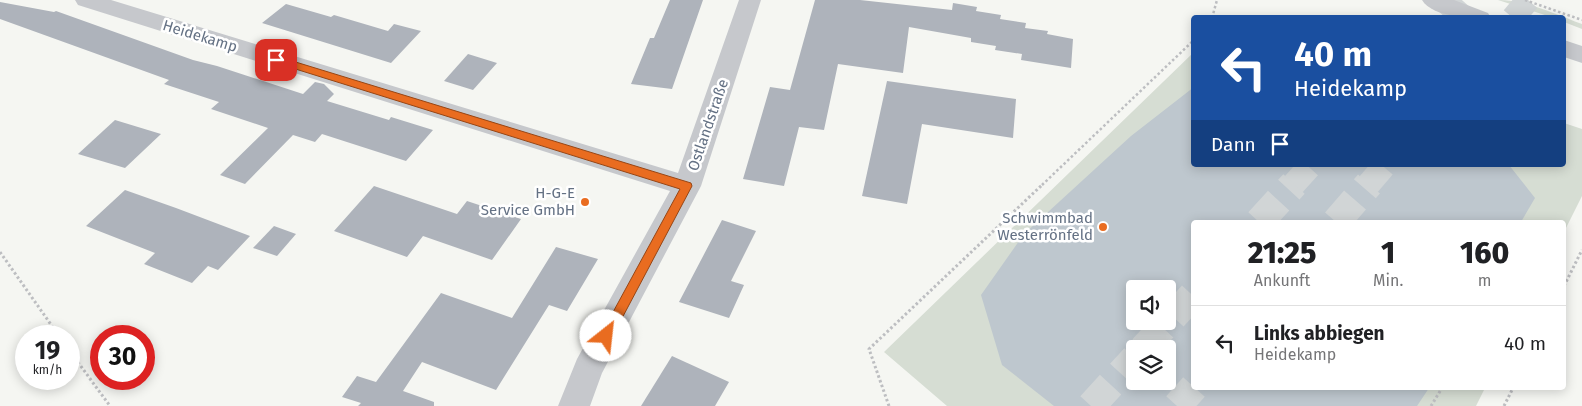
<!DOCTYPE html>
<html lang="de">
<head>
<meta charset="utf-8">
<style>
  :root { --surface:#fff; --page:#f6f6f6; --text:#202124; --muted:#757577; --line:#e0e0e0 }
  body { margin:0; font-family:"Fira Sans",sans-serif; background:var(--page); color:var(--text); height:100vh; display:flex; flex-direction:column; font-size:19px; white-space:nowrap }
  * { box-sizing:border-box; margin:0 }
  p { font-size:16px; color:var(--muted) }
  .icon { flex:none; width:28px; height:28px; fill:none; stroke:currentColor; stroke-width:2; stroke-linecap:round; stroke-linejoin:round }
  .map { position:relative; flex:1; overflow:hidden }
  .drawer { position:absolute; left:1191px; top:220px; width:375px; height:170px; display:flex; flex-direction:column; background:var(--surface); border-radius:5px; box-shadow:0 2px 12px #0003 }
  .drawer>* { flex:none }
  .banner { position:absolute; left:1191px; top:15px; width:375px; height:152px; border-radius:5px; box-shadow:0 2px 12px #0003; background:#1a4fa0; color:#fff; overflow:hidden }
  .buttons { position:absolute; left:1126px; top:280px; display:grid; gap:10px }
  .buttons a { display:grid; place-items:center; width:50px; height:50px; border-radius:5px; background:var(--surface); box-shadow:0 2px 12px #0003; font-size:25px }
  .speed { position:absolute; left:15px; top:325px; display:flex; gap:10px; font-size:25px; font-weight:700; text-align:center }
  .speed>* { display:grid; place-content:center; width:65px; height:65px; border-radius:50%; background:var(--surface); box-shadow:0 2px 12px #0003; line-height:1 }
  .speed small { font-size:12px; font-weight:400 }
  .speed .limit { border:8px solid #d22; background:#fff; color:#111 }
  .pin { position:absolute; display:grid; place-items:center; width:42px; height:42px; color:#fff; margin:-21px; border-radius:10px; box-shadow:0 2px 8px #0006 }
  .me { position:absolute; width:55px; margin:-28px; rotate:29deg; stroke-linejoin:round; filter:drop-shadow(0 0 4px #0008) }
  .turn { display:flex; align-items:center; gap:18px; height:105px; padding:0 20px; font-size:22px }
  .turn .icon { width:65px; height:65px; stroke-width:2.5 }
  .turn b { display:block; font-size:35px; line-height:42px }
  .then { display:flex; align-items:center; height:48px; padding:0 20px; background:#0003; gap:10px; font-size:19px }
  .eta { display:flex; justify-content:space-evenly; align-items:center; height:85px; text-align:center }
  .eta b { font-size:30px; font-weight:800; line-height:35px }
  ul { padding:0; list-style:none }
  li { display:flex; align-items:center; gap:15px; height:75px; padding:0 20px; border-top:1px solid var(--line) }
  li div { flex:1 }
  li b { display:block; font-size:19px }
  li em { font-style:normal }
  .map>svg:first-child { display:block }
  .green { fill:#d6ddd3; fill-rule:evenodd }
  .water { fill:#bec7ce; fill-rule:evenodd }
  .building { fill:#aeb3bb }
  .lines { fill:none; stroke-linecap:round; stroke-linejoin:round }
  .highway-tunnel-far1 { stroke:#d1d5d6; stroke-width:24; stroke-dasharray:24 12; stroke-linecap:butt }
  .highway-tunnel { stroke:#d1d5d6; stroke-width:29; stroke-dasharray:29 15; stroke-linecap:butt }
  .path-far1 { stroke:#bdbec1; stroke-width:2.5; stroke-dasharray:2.5 2.5; stroke-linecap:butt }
  .path { stroke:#bdbec1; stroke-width:3; stroke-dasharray:2.5 2.5; stroke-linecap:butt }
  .minor { fill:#c6c8cc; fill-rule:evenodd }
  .route { fill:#e96c20; stroke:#974615 }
  .poi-dot { fill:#e96c20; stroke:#fff; stroke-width:2 }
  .labels { text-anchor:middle; stroke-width:5; stroke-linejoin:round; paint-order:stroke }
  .street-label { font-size:15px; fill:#647184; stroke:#fff }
  .poi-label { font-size:15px; fill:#647184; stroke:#fff; text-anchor:end }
</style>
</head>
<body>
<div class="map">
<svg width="1582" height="406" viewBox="0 0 1582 406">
  <rect width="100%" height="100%" fill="#f5f6f2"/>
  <g class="green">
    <path d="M1498 0C1526 0 1555 14 1582 24V29L1564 22V18L1551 17Z"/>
    <path d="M1194 52V165H1564V123L1582 129V196L1564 232V222H1194V388H1485L1476 406H947L884 352ZM1135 289H1168V321H1135ZM1135 349H1168V381H1135Z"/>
  </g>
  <path class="water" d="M1194 87V165H1509L1535 198 1521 222H1194V388H1429L1417 406H1054L1002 365 981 295 1024 234 1131 136ZM1135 289H1168V321H1135ZM1135 349H1168V381H1135Z"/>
  <g class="building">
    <polygon points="670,0 703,0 672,89 631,84 650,38 654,38"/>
    <polygon points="815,0 860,0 952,10 953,3 977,7 976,11 1001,15 1000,19 1026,23 1025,28 1048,31 1047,34 1073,39 1071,68 1021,60 1022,54 995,50 996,46 971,42 971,38 909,27 903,73 838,64 824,130 799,127 784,186 743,179 770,87 790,90"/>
    <polygon points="0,2 54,12 56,11 193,60 217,66 303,94 315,82 324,84 334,94 327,101 389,120 391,117 433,130 406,161 322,134 315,142 293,135 245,184 220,175 268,128 211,109 219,102 164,84 169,80 0,19"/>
    <polygon points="286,4 331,17 334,15 388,31 394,24 421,31 391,63 262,23"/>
    <polygon points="468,54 497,63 473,90 444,81"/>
    <polygon points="887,81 1016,99 1013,138 922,124 907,204 862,196"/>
    <polygon points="115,120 161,134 125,168 78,154"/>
    <polygon points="374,186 457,214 467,201 521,219 492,260 423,236 407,257 334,231"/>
    <polygon points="125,190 176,208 250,236 218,270 208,266 192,283 144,264 155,253 86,226"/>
    <polygon points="722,220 756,231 731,281 744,285 729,318 679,302"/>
    <polygon points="274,226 296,234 277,256 253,248"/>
    <polygon points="556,247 598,259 567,311 549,305 496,390 422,362 403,391 434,402 434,406 358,406 361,403 342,397 357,376 376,382 441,293 512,318"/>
    <polygon points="672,356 729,382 715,406 641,406"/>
  </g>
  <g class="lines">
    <g class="highway-tunnel-far1">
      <polyline points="1446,18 1462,0"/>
      <polyline points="1513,18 1528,0"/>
      <polyline points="1293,185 1311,165"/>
      <polyline points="1368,185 1385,165"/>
    </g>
    <g class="highway-tunnel">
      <polyline points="1259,222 1294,184"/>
      <polyline points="1336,222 1369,184"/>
      <polyline points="1143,349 1194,294"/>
      <polyline points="1091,406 1135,358"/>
      <polyline points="1177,406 1194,387"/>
    </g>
    <g class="path-far1">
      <polyline points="1525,0 1582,20"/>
      <polyline points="1212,18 1217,0"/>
      <polyline points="1042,185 1194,40"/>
    </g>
    <g class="path">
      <polyline points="0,252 59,336"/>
      <polyline points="1564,286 1582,250"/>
      <polyline points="69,350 110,406"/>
      <polyline points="889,406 869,349 1043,184"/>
      <polyline points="1431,406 1442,388"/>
      <polyline points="1504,406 1513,388"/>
    </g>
    <g class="minor">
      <polygon points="75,0 111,0 678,173 739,0 761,0 701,186 602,373 590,406 558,406 577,359 670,191 78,5"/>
      <path d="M1422 0H1454L1488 13 1491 18C1472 18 1433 18 1422 0Z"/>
      <polygon points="1564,40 1582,46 1582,63 1564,57"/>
    </g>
  </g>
  <polygon class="route" points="276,56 691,183 692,186 611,339 606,341 601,339 600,336 680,189 273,62 272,60"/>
  <g class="poi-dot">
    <circle cx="585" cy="202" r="5"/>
    <circle cx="1103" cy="227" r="5"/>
  </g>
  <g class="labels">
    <g class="street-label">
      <text transform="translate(200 36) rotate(17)" y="5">Heidekamp</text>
      <text transform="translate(708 125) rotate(-71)" y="5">Ostlandstraße</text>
    </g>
    <g class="poi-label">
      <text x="575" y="198">H-G-E<tspan x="575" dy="17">Service GmbH</tspan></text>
      <text x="1093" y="223">Schwimmbad<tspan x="1093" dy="17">Westerrönfeld</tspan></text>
    </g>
  </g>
</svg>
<div class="buttons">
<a><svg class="icon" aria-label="sound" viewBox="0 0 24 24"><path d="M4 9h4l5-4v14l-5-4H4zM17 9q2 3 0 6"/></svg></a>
<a><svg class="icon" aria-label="layers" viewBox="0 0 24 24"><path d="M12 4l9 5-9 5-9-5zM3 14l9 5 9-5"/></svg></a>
</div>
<div class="speed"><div>19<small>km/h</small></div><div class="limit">30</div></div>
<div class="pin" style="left:276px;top:60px;background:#d93025"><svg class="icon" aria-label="arrive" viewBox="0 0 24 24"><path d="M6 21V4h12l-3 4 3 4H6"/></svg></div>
<svg class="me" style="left:606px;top:336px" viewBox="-20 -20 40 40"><circle r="19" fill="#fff"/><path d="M0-13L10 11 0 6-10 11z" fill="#e96c20"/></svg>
<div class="banner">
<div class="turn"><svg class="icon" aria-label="left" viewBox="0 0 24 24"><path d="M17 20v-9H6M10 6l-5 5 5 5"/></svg><div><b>40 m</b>Heidekamp</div></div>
<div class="then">Dann<svg class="icon" aria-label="arrive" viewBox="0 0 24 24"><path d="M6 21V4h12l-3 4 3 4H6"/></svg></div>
</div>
<section class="drawer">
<div class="eta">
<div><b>21:25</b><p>Ankunft</p></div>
<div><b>1</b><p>Min.</p></div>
<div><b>160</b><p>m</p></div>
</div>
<ul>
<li><svg class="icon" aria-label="left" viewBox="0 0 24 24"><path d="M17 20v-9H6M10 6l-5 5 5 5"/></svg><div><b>Links abbiegen</b><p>Heidekamp</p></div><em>40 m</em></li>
</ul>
</section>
</div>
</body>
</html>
